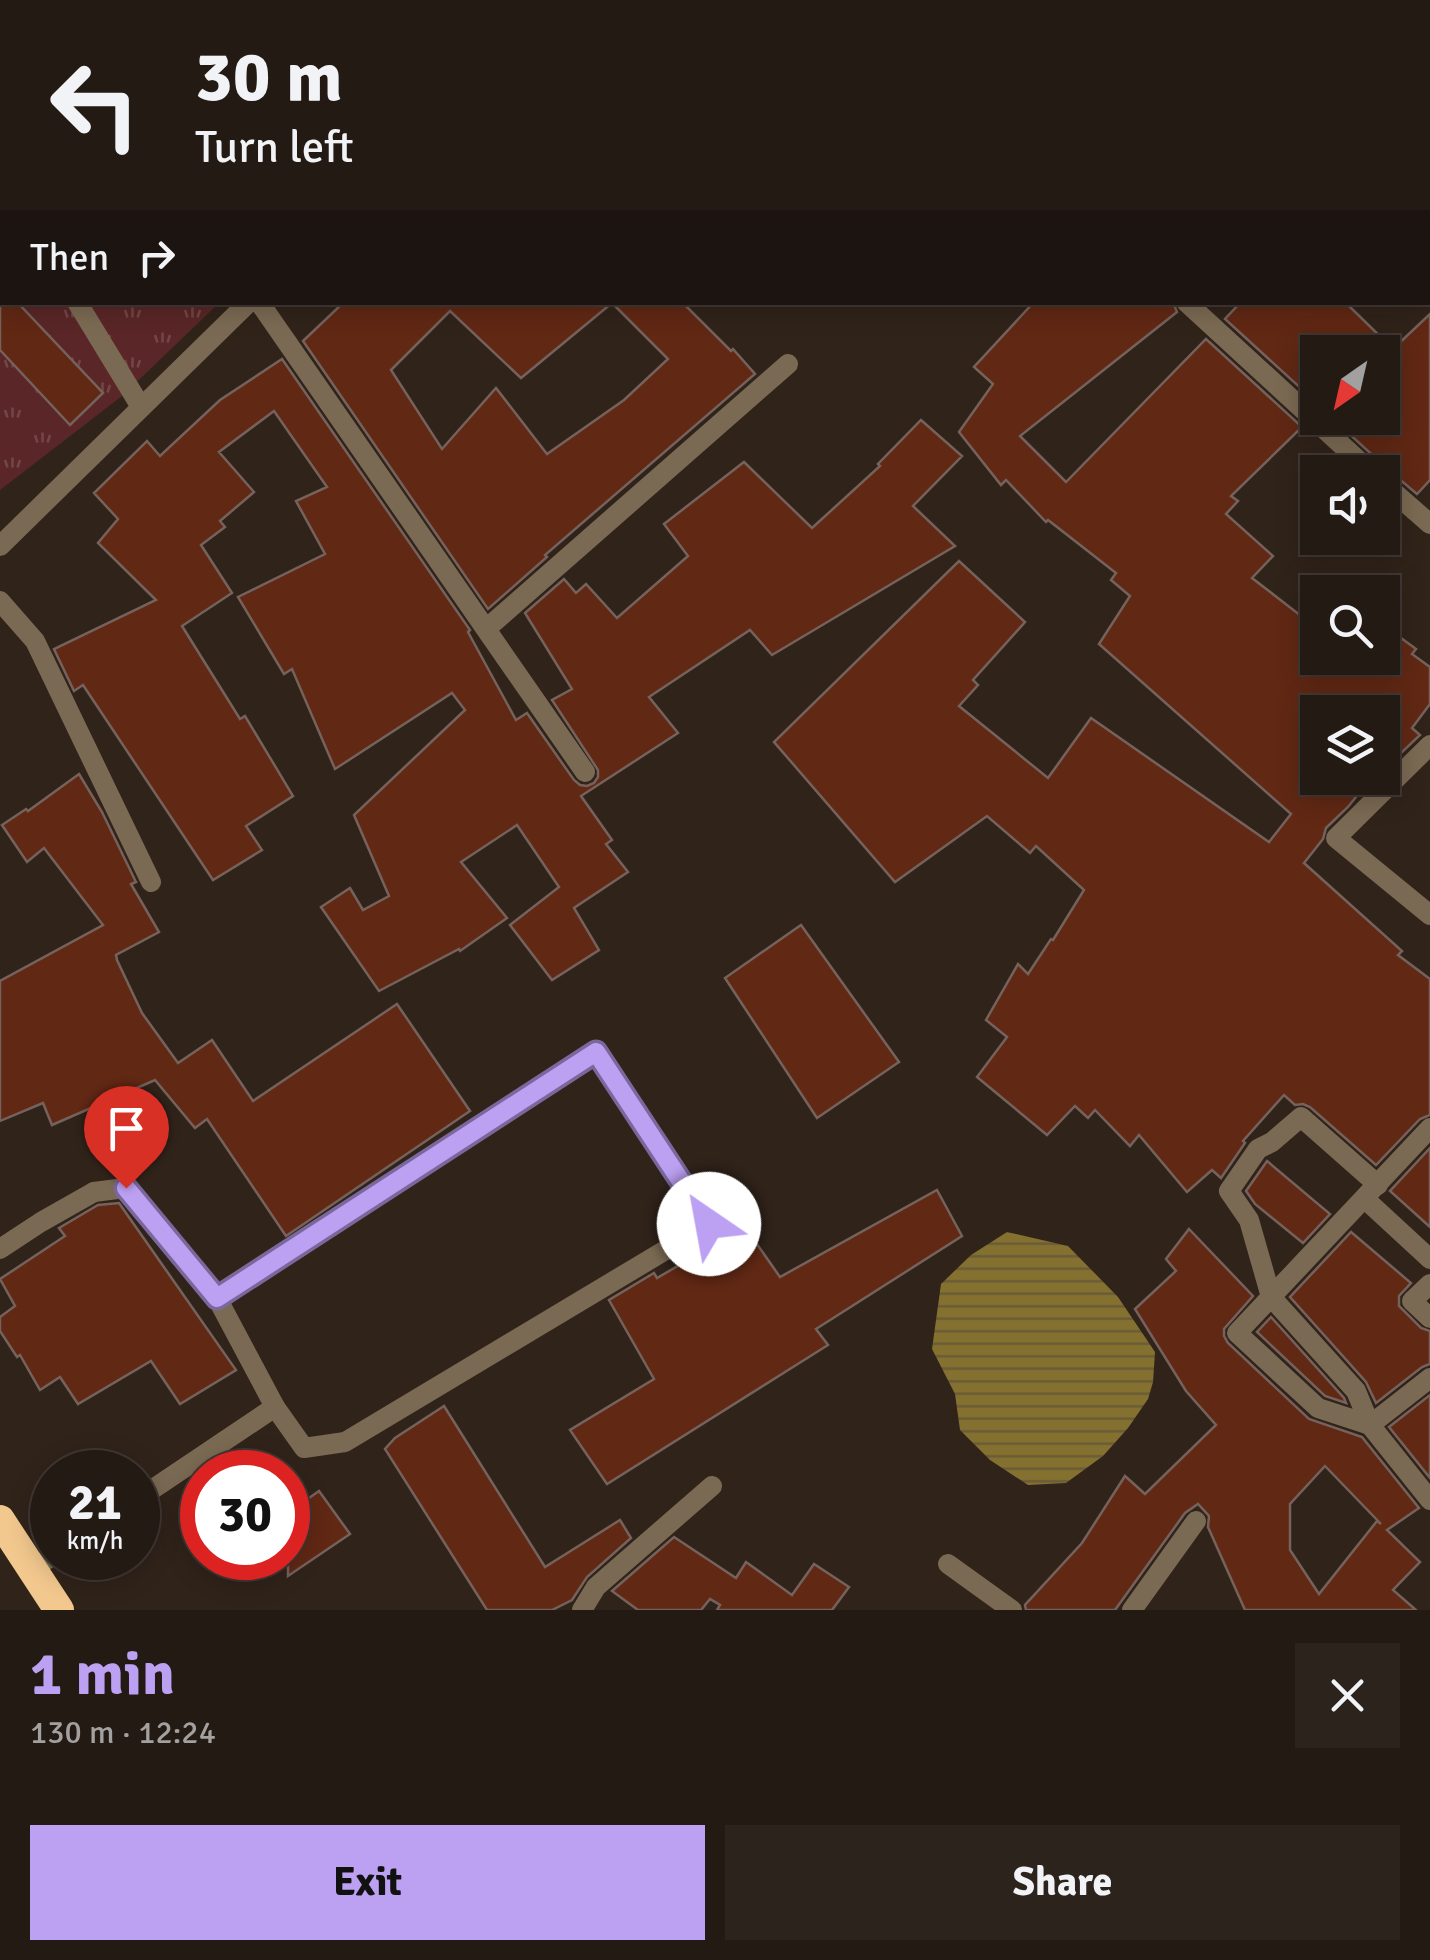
<!DOCTYPE html>
<html lang="en">
<head>
<meta charset="utf-8">
<style>
  :root { --surface:#241a14; --page:#2c231d; --text:#f1f3f6; --muted:#a3a1a0; --line:#413834; --accent:#bca0f2 }
  body { margin:0; font-family:Signika,sans-serif; background:var(--page); color:var(--text); height:100vh; display:flex; flex-direction:column; font-size:38px; white-space:nowrap }
  * { box-sizing:border-box; margin:0 }
  p { font-size:32px; color:var(--muted) }
  .icon { flex:none; width:55px; height:55px; fill:none; stroke:currentColor; stroke-width:2; stroke-linecap:round; stroke-linejoin:round }
  .map { position:relative; height:1610px; overflow:hidden }
  .panel { display:flex; flex-direction:column; background:var(--surface); flex:1 }
  .panel>* { flex:none }
  .banner { position:absolute; left:0px; top:0px; width:1430px; height:305px; box-shadow:0 5px 25px #0003,0 0 0 2px var(--line); background:#241a14; color:var(--text); overflow:hidden }
  .needle { width:65px; rotate:214deg }
  .controls { position:absolute; left:1300px; top:335px; display:grid; gap:20px }
  .controls a { display:grid; place-items:center; width:100px; height:100px; border-radius:0px; background:var(--surface); box-shadow:0 5px 25px #0003,0 0 0 2px var(--line); font-size:50px }
  .speed { position:absolute; left:30px; top:1450px; display:flex; gap:20px; font-size:50px; font-weight:700; text-align:center }
  .speed>* { display:grid; place-content:center; width:130px; height:130px; border-radius:50%; background:var(--surface); box-shadow:0 5px 25px #0003,0 0 0 2px var(--line); line-height:1 }
  .speed small { font-size:25px; font-weight:400 }
  .speed .limit { border:15px solid #d22; background:#fff; color:#111 }
  .pin { position:absolute; display:grid; place-items:center; width:85px; height:85px; color:#fff; margin:-102px -42px; border-radius:50% 50% 50% 0; rotate:-45deg; box-shadow:0 0 10px #0007 }
  .pin .icon { rotate:45deg }
  .me { position:absolute; width:110px; margin:-55px; rotate:327deg; stroke-linejoin:round; filter:drop-shadow(0 0 8px #0008) }
  .turn { display:flex; align-items:center; gap:35px; height:210px; padding:0 30px; font-size:45px }
  .turn .icon { width:130px; height:130px; stroke-width:2.5 }
  .turn b { display:block; font-size:70px; line-height:85px }
  .then { display:flex; align-items:center; height:95px; padding:0 30px; background:#0003; gap:20px; font-size:38px }
  .round { display:grid; place-items:center; flex:none; width:105px; height:105px; border-radius:0px; background:var(--page) }
  .overview { display:flex; align-items:center; justify-content:space-between; height:170px; padding:0 30px }
  h1 { font-size:60px; font-weight:700; line-height:75px; color:var(--accent) }
  .cta { display:flex; gap:20px; margin-top:auto; padding:20px 30px }
  .cta a { flex:1; height:115px; border-radius:0px; background:var(--accent); color:#111; font-size:40px; font-weight:700; line-height:115px; text-align:center }
  .cta a+a { background:var(--page); color:var(--text) }
  .map>svg:first-child { display:block }
  .park { fill:url(#park-tufts) }
  .water { fill:url(#water-rules) }
  .building { fill:#612814; stroke:#75625c; stroke-width:2.5; fill-rule:evenodd }
  .lines { fill:none; stroke-linecap:round; stroke-linejoin:round }
  .lane { stroke:#7b6a53; stroke-width:20 }
  .street { stroke:#7b6a53; stroke-width:20 }
  .highway { stroke:#f2c88e; stroke-width:30 }
  .route-casing { stroke:#7a689d; stroke-width:25 }
  .route { stroke:#bca0f2; stroke-width:18 }
</style>
</head>
<body>
<div class="map">
<svg width="1430" height="1610" viewBox="0 0 1430 1610">
  <defs>
    <pattern id="park-tufts" width="24" height="20" patternUnits="userSpaceOnUse" patternTransform="scale(2.5)"><rect width="24" height="20" fill="#5a2627"/><path d="M3 7l-1-3M5 7V3M7 7l1-3M15 17l-1-3M17 17v-4M19 17l1-3" fill="none" stroke="#724546"/></pattern>
    <pattern id="water-rules" width="6" height="5" patternUnits="userSpaceOnUse" patternTransform="scale(2.5)"><rect width="6" height="5" fill="#85712f"/><path d="M0 2.5h6" fill="none" stroke="#685c37"/></pattern>
  </defs>
  <rect width="100%" height="100%" fill="#30231a"/>
  <polygon class="park" points="0,0 507,0 505,2 2,2 2,302 219,303 122,396 0,490"/>
  <polygon class="water" points="1007,1232 1068,1246 1118,1297 1155,1352 1153,1382 1148,1399 1128,1428 1103,1456 1066,1483 1028,1485 990,1460 960,1430 955,1394 932,1349 941,1284 971,1255"/>
  <g class="building">
    <polygon points="0,284 2,287 2,302 17,302 103,393 70,425 0,350"/>
    <path d="M344 302H682L731 351 733 349 755 374 545 555 547 557 488 609 303 341ZM612 303 668 359 624 400 547 454 496 388 442 449 391 370 450 311 521 378Z"/>
    <polygon points="1034,302 1173,302 1177,312 1020,436 1066,482 1206,339 1302,427 1231,496 1238,501 1226,514 1273,556 1252,578 1318,629 1318,658 1382,658 1382,639 1390,630 1416,649 1412,654 1430,667 1430,704 1412,728 1420,735 1382,771 1382,712 1318,712 1318,778 1371,778 1348,807 1326,828 1323,839 1304,863 1402,951 1398,955 1430,979 1430,1115 1420,1119 1376,1165 1310,1107 1303,1104 1295,1105 1284,1095 1243,1141 1245,1143 1221,1178 1212,1170 1187,1192 1139,1135 1130,1146 1095,1110 1088,1118 1075,1106 1047,1135 977,1077 1007,1037 986,1020 1018,964 1028,974 1051,939 1053,940 1084,890 1036,846 1030,853 987,816 895,882 774,742 959,561 1025,622 973,680 978,685 959,706 1048,778 1091,718 1269,842 1291,814 1099,644 1130,596 1111,580 1116,573 1048,520 1046,522 1006,480 1001,485 959,432 993,384 974,367"/>
    <polygon points="1241,302 1345,302 1393,349 1430,314 1430,480 1417,494 1391,472 1384,469 1380,462 1332,418 1382,418 1382,359 1390,352 1318,352 1318,404 1225,319"/>
    <polygon points="282,359 470,630 468,632 516,720 527,713 574,780 580,785 587,786 594,783 598,777 598,770 552,700 572,689 525,613 564,579 576,593 586,584 617,618 688,556 664,524 744,462 812,528 880,466 878,464 921,420 962,456 913,506 955,546 772,655 750,630 649,697 678,733 581,796 612,840 606,844 628,872 574,908 599,950 552,980 510,925 559,887 517,825 461,862 507,918 460,951 459,949 379,991 321,907 350,888 363,910 389,896 354,815 465,710 452,693 335,769 292,669 284,674 238,597 325,554 296,501 327,487 274,411 219,452 254,492 220,521 225,527 201,545 232,593 182,626 240,719 245,716 293,796 246,826 262,850 213,880 83,685 74,691 54,649 156,600 98,543 118,519 94,493 147,441 160,456 220,400"/>
    <polygon points="79,774 102,812 136,882 131,884 159,932 116,955 117,960 142,1013 178,1063 212,1040 253,1101 397,1004 470,1111 286,1236 207,1119 195,1128 155,1080 52,1125 43,1103 0,1121 0,981 103,925 44,848 27,862 2,825 26,809 28,811"/>
    <polygon points="801,925 899,1062 817,1118 725,978"/>
    <polygon points="1430,1148 1430,1227 1390,1191"/>
    <polygon points="1267,1161 1330,1214 1303,1243 1255,1204 1246,1191"/>
    <polygon points="937,1190 962,1236 816,1329 828,1345 607,1484 570,1430 654,1379 609,1300 654,1273 657,1278 745,1227 780,1277"/>
    <polygon points="119,1203 236,1370 180,1404 151,1361 78,1404 60,1377 40,1390 20,1355 17,1357 0,1331 0,1317 15,1306 0,1279 65,1236 59,1228 98,1205"/>
    <path d="M1189 1229 1253 1296 1224 1329V1336L1228 1343 1309 1419 1362 1437 1419 1508 1387 1530 1420 1562 1393 1590 1416 1610H1245L1208 1527 1209 1516 1198 1504 1185 1513 1115 1610H1026L1025 1605 1082 1543 1125 1476 1145 1494 1216 1425 1186 1391 1135 1309 1176 1271 1166 1259ZM1325 1466 1381 1524 1377 1521 1319 1594 1290 1550V1504Z"/>
    <polygon points="1351,1232 1411,1283 1399,1296 1399,1306 1421,1328 1430,1331 1430,1364 1422,1367 1376,1403 1366,1382 1290,1297"/>
    <polygon points="1271,1317 1344,1398 1346,1403 1325,1396 1257,1332"/>
    <polygon points="1430,1395 1430,1478 1389,1427"/>
    <polygon points="444,1406 545,1567 620,1520 631,1538 587,1577 572,1600 552,1610 487,1610 385,1449 395,1438"/>
    <polygon points="319,1491 350,1534 288,1576 288,1513"/>
    <polygon points="674,1537 736,1578 746,1562 792,1595 814,1564 849,1587 832,1610 717,1610 720,1605 710,1599 701,1610 638,1610 612,1591"/>
  </g>
  <g class="lines">
    <g class="lane">
      <polyline points="94,1192 125,1188 217,1298"/>
      <polyline points="138,1499 275,1407"/>
      <polyline points="32,1569 52,1556"/>
    </g>
    <g class="street">
      <polyline points="359,0 362,2"/>
      <polyline points="845,0 848,2"/>
      <polyline points="1326,0 1328,2"/>
      <polyline points="553,2 556,0"/>
      <polyline points="1428,66 1430,64"/>
      <polyline points="0,198 2,201"/>
      <polyline points="77,302 141,407"/>
      <polyline points="259,302 585,772"/>
      <polyline points="1186,302 1371,472"/>
      <polyline points="1382,482 1430,524"/>
      <polyline points="0,546 249,302"/>
      <polyline points="0,601 35,641 151,882"/>
      <polyline points="486,629 788,364"/>
      <polyline points="1430,745 1336,838 1430,915"/>
      <polygon points="597,1052 709,1224 345,1442 304,1448 275,1407 217,1298"/>
      <polyline points="1365,1199 1430,1259"/>
      <polyline points="0,1249 41,1222 94,1192"/>
      <polyline points="1430,1284 1412,1301 1430,1318"/>
      <polyline points="1430,1378 1370,1425 1430,1500"/>
      <polyline points="1370,1425 1356,1391 1271,1297 1249,1220 1229,1191 1258,1149 1272,1142 1301,1117 1378,1185"/>
      <polyline points="1370,1425 1318,1408 1237,1333 1430,1128"/>
      <polyline points="948,1564 1012,1610"/>
      <polyline points="582,1610 596,1587 712,1486"/>
      <polyline points="1132,1610 1196,1521"/>
    </g>
    <polyline class="highway" points="0,1520 59,1610"/>
  </g>
  <g class="lines">
    <defs>
      <polyline id="route" points="126,1188 217,1298 596,1052 709,1224"/>
    </defs>
    <use href="#route" class="route-casing"/>
    <use href="#route" class="route"/>
  </g>
</svg>
<div class="controls">
<a><svg class="needle" viewBox="-14 -14 28 28"><path d="M0-13l5 13h-10z" fill="#e53935"/><path d="M0 13l5-13h-10z" fill="#a3a1a0"/></svg></a>
<a><svg class="icon" aria-label="sound" viewBox="0 0 24 24"><path d="M4 9h4l5-4v14l-5-4H4zM17 9q2 3 0 6"/></svg></a>
<a><svg class="icon" aria-label="search" viewBox="0 0 24 24"><circle cx="10" cy="10" r="6"/><path d="M15 15l6 6"/></svg></a>
<a><svg class="icon" aria-label="layers" viewBox="0 0 24 24"><path d="M12 4l9 5-9 5-9-5zM3 14l9 5 9-5"/></svg></a>
</div>
<div class="speed"><div>21<small>km/h</small></div><div class="limit">30</div></div>
<div class="pin" style="left:126px;top:1188px;background:#d93025"><svg class="icon" aria-label="arrive" viewBox="0 0 24 24"><path d="M6 21V4h12l-3 4 3 4H6"/></svg></div>
<svg class="me" style="left:709px;top:1224px" viewBox="-20 -20 40 40"><circle r="19" fill="#fff"/><path d="M0-13L10 11 0 6-10 11z" fill="#bca0f2"/></svg>
<div class="banner">
<div class="turn"><svg class="icon" aria-label="left" viewBox="0 0 24 24"><path d="M17 20v-9H6M10 6l-5 5 5 5"/></svg><div><b>30 m</b>Turn left</div></div>
<div class="then">Then<svg class="icon" aria-label="right" viewBox="0 0 24 24"><path d="M7 20v-9h11M14 6l5 5-5 5"/></svg></div>
</div>
</div>
<section class="panel">
<div class="overview"><div><h1>1 min</h1><p>130 m · 12:24</p></div><a class="round"><svg class="icon" aria-label="close" viewBox="0 0 24 24"><path d="M6 6l12 12M18 6L6 18"/></svg></a></div>
<div class="cta"><a>Exit</a><a>Share</a></div>
</section>
</body>
</html>
